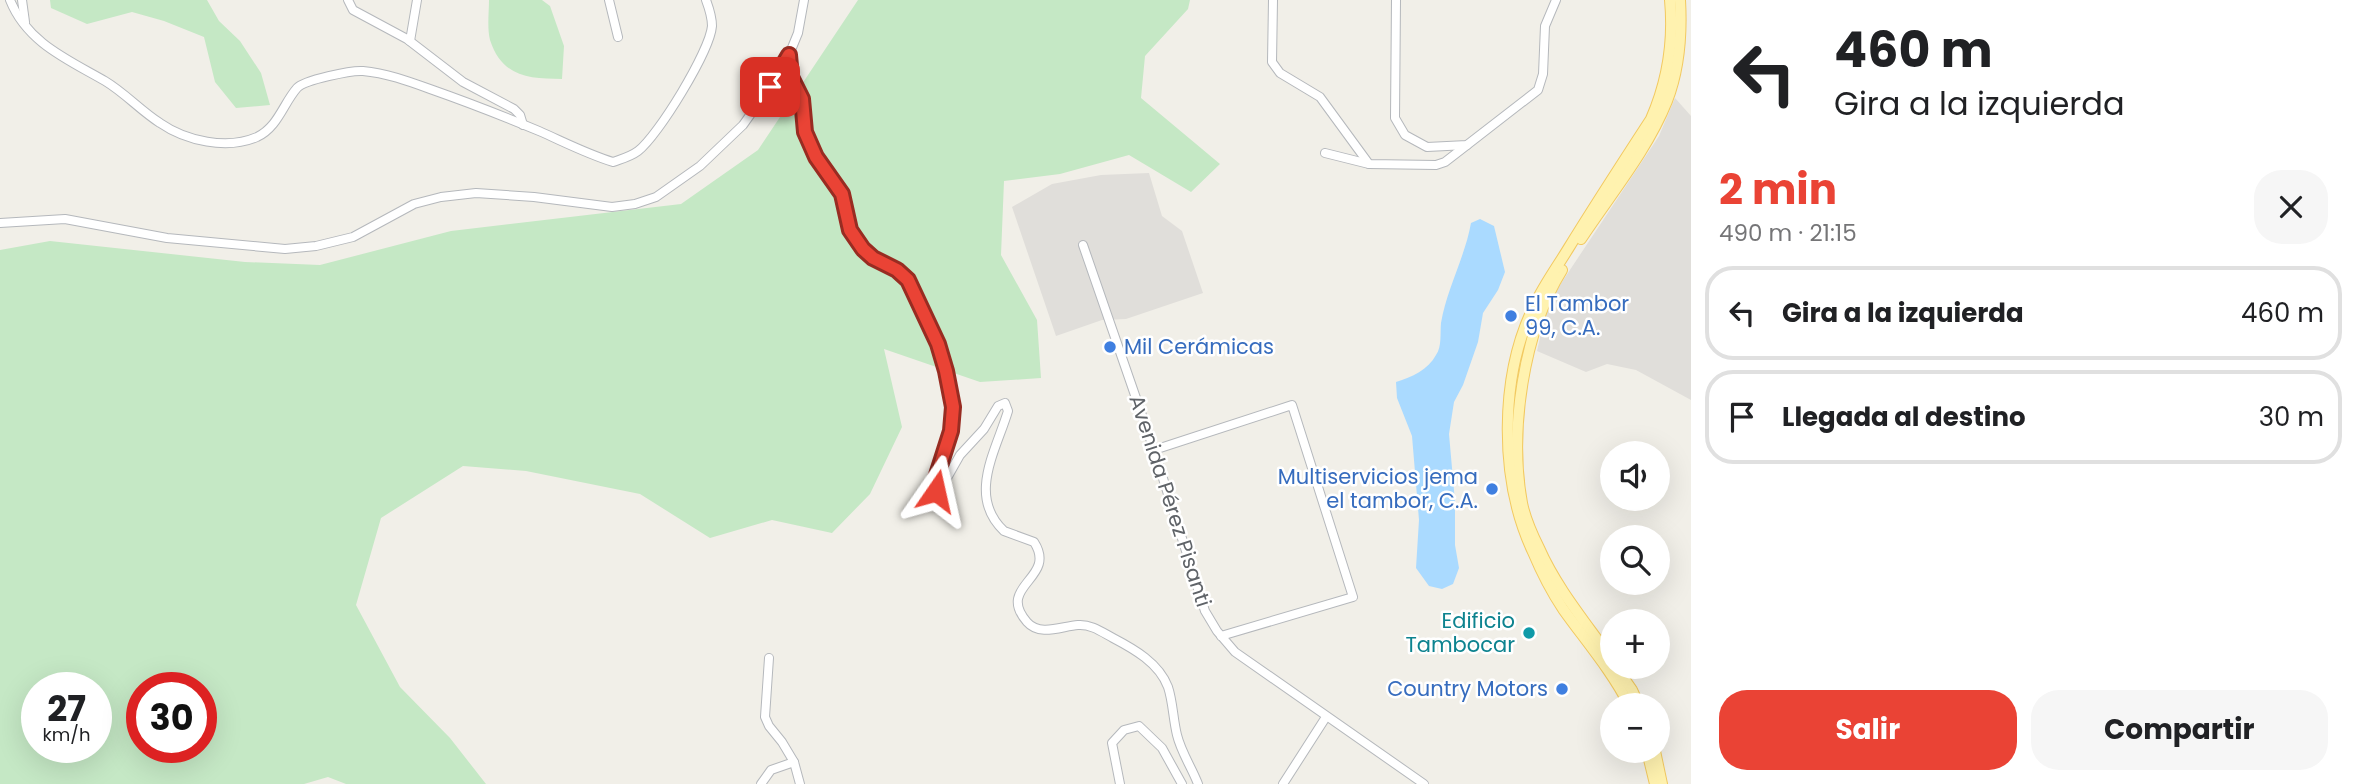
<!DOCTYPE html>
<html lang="es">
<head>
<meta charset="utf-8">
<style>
  :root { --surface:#fff; --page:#f6f6f6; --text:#202124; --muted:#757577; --line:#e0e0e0; --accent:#ea4335 }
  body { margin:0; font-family:Poppins,sans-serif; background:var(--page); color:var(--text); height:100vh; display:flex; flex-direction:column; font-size:26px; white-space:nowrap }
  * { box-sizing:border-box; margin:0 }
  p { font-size:23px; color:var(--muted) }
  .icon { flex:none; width:38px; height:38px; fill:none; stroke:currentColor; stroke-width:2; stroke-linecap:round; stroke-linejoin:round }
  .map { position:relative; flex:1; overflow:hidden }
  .details { display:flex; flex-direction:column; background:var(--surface); width:665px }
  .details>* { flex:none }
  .guide { background:#fff; color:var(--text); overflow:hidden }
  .controls { position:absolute; left:1600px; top:441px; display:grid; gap:14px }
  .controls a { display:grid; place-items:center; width:70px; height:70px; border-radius:50%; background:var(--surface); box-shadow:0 7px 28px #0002; font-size:35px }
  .speed { position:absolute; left:21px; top:672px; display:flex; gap:14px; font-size:35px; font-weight:700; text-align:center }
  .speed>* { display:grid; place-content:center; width:91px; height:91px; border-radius:50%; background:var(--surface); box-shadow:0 7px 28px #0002; line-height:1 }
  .speed small { font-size:18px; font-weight:400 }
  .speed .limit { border:10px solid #d22; background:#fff; color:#111 }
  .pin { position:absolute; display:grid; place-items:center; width:60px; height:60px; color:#fff; margin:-30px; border-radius:14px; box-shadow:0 4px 10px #0006 }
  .me { position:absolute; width:77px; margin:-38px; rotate:11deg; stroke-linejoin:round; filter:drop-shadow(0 0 5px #0008) }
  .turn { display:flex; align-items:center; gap:24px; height:147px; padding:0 28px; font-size:32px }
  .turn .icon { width:91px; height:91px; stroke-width:2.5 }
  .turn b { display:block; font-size:49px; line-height:60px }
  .round { display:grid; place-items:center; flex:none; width:74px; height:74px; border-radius:28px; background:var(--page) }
  .headline { display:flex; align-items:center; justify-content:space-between; height:119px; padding:0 28px }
  h1 { font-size:42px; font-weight:700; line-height:52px; color:var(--accent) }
  .action { display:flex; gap:14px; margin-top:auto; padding:14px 28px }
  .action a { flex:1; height:80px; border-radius:28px; background:var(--accent); color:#fff; font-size:28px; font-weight:700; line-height:80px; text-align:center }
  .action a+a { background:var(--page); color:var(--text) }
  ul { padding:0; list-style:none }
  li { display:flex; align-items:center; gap:21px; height:94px; margin:0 14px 10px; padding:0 14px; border:4px solid var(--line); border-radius:28px }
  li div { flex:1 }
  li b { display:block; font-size:26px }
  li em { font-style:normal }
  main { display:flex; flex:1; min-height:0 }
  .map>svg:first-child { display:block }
  .industrial { fill:#e0deda }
  .green { fill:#c5e8c5; fill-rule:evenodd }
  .water { fill:#aadaff }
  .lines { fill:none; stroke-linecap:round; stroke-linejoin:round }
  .minor-casing { stroke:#b5b8bc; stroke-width:10 }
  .major-casing { stroke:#f2c960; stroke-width:12 }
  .minor { stroke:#fff; stroke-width:8 }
  .major { stroke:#fff2af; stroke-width:10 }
  .route-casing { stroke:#982c22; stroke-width:18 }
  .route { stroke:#ea4335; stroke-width:12 }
  .shop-dot { fill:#3f7fe0; stroke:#fff; stroke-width:2.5 }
  .culture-dot { fill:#0f9aa8; stroke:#fff; stroke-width:2.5 }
  .labels { text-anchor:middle; stroke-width:5; stroke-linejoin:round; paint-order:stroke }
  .shop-label { font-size:21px; fill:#366cbe; stroke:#fff; text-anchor:start }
  .street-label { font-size:21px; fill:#5f6368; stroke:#fff }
  .culture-label { font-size:21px; fill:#0d838f; stroke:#fff; text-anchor:end }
</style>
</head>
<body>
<main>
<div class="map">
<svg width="1691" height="784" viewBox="0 0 1691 784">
  <rect width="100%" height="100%" fill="#f1efe8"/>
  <g class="industrial">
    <polygon points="1675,98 1691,116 1691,400 1636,370 1607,364 1586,372 1537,351 1548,303 1659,136"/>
    <polygon points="1149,173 1162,216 1182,231 1203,293 1126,319 1102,320 1056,336 1012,207 1052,184 1101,175"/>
  </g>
  <g class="green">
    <polygon points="50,0 207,0 219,21 240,41 261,73 270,105 236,108 215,82 204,37 164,21 132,12 87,24 51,8"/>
    <path d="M489 0H542L550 6 564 46 562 79C529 79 502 77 490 40 487 28 489 12 489 0Z"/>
    <path d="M858 0H1190L1188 9 1145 56 1141 98 1220 164 1191 192 1129 155 1060 174 1004 181 1001 255 1037 320 1041 378 980 382 884 349 902 427 870 494 832 533 772 520 710 538 640 494 526 471 463 466 381 518 356 605 400 687 450 738 486 784H346L328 777 304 784H0V250L50 241 245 262 320 265 451 231 681 204 758 150ZM37 688H96V747H37ZM142 688H201V747H142Z"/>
  </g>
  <path class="water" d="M1480 219 1494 226 1505 272 1498 290 1483 313 1478 342 1463 385 1454 402 1449 434 1455 502V545L1459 568 1453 584 1442 589 1429 586 1416 568 1419 520 1412 436 1397 398 1396 382C1412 377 1428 370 1436 355 1442 347 1440 333 1441 323 1447 288 1465 257 1471 223Z"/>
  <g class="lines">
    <defs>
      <g id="minor">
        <path d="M10 0C27 43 69 60 105 81 125 93 141 111 160 123 186 141 227 150 257 137 278 127 283 104 297 88 304 80 352 70 363 71 386 73 408 81 430 89 467 102 503 116 539 131 564 142 587 154 613 162 621 159 630 157 638 151 658 136 710 51 712 26 712 18 709 8 706 0"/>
        <polyline points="22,0 25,22"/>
        <polyline points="348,0 353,10 407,39 463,82 514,109 520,115 523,125"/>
        <polyline points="609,0 618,37"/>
        <polyline points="1273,0 1272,62 1280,73 1320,97 1369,164 1436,165 1445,162 1467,145"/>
        <polyline points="1396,0 1395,118 1405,135 1427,147 1467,145 1538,90 1543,74 1545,26 1556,0"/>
        <polyline points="410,41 417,0"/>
        <polyline points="789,55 791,60 791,77 802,99 805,132 816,157 842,194 850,230 863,249 873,258 897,270 908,280 938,344 946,371 953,407 951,431 936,479 936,491"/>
        <polyline points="1325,153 1369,164"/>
        <polyline points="0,223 65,219 167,238 285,249 316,246 353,237 414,204 441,197 476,193 534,197 612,207 635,204 656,197 700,166 743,125 770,87 789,55 798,33 804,0"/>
        <polyline points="1083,245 1154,450 1205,611 1217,631 1235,652 1424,784"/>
        <polyline points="1154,450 1292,405 1353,597 1221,636"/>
        <path d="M925 498 943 485 960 455 984 429 998 406 1005 403 1008 411C996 451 967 496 1004 531L1034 542C1058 579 995 585 1027 622 1040 637 1062 626 1078 625 1091 624 1102 632 1113 638 1134 649 1159 663 1168 687 1173 702 1173 719 1177 735 1181 752 1192 768 1198 784"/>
        <polyline points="769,658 765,717 769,726 782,742 794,762"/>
        <polyline points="761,784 771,770 794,762 800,784"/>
        <polyline points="1120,784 1112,743 1124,730 1139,726 1162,748 1182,784"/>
        <polyline points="1283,784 1326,717"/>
      </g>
      <g id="major">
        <path d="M1581 239C1610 195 1647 151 1667 101 1679 70 1682 34 1680 0"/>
        <path d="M1562 270C1523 332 1509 432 1522 503 1525 518 1532 534 1539 548 1557 589 1587 624 1612 660"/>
        <polyline points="1616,667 1632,690 1639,705"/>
        <path d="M1629 705C1612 671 1585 640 1563 609 1551 591 1541 571 1533 552 1499 480 1499 375 1535 304 1544 285 1557 267 1568 249 1595 205 1623 162 1651 119 1668 80 1674 42 1670 0"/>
        <polyline points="1647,751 1655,784"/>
        <polyline points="1655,751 1662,784"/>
      </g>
    </defs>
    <use href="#minor" class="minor-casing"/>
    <use href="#major" class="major-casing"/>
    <use href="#minor" class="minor"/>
    <use href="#major" class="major"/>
  </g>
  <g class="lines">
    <defs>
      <polyline id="route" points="770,87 789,55 791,77 802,99 805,132 816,157 842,194 850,230 863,249 873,258 897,270 908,280 938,344 946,371 953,407 951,431 936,478 936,491"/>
    </defs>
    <use href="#route" class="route-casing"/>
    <use href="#route" class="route"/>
  </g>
  <g class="shop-dot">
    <circle cx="1511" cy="316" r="7"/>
    <circle cx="1110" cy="347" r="7"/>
    <circle cx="1492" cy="489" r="7"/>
    <circle cx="1562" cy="689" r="7"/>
  </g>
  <circle class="culture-dot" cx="1529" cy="633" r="7"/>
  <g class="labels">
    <g class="shop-label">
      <text x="1525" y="311">El Tambor<tspan x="1525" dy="24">99, C.A.</tspan></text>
      <text x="1124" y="354">Mil Cerámicas</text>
      <text x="1478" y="484" text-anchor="end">Multiservicios jema<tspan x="1478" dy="24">el tambor, C.A.</tspan></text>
      <text x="1548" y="696" text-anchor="end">Country Motors</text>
    </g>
    <g class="street-label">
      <text transform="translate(1170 501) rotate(72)" y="7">Avenida Pérez Pisanti</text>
    </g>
    <g class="culture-label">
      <text x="1515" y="628">Edificio<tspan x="1515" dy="24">Tambocar</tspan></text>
    </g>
  </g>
</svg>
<div class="controls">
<a><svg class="icon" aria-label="sound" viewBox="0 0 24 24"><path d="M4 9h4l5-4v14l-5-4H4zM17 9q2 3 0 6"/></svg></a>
<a><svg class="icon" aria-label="search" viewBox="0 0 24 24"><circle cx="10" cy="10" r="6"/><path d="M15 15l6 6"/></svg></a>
<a>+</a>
<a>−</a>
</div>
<div class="speed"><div>27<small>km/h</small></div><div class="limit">30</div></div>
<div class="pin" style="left:770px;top:87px;background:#d93025"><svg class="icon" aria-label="arrive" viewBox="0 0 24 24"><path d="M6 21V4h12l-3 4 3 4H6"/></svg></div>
<svg class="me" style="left:936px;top:491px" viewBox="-20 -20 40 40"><path d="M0-17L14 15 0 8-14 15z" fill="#ea4335" stroke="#fff" stroke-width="4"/></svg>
</div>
<section class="details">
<div class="guide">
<div class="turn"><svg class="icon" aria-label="left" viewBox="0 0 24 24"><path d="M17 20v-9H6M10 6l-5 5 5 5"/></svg><div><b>460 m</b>Gira a la izquierda</div></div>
</div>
<div class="headline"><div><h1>2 min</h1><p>490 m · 21:15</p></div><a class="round"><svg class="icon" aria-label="close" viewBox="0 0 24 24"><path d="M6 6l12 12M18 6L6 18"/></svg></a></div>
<ul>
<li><svg class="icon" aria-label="left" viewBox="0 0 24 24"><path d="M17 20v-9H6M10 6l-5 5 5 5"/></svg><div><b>Gira a la izquierda</b></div><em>460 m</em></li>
<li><svg class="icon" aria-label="arrive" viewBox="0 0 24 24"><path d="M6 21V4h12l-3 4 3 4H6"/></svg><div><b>Llegada al destino</b></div><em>30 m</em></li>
</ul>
<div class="action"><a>Salir</a><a>Compartir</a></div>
</section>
</main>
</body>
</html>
